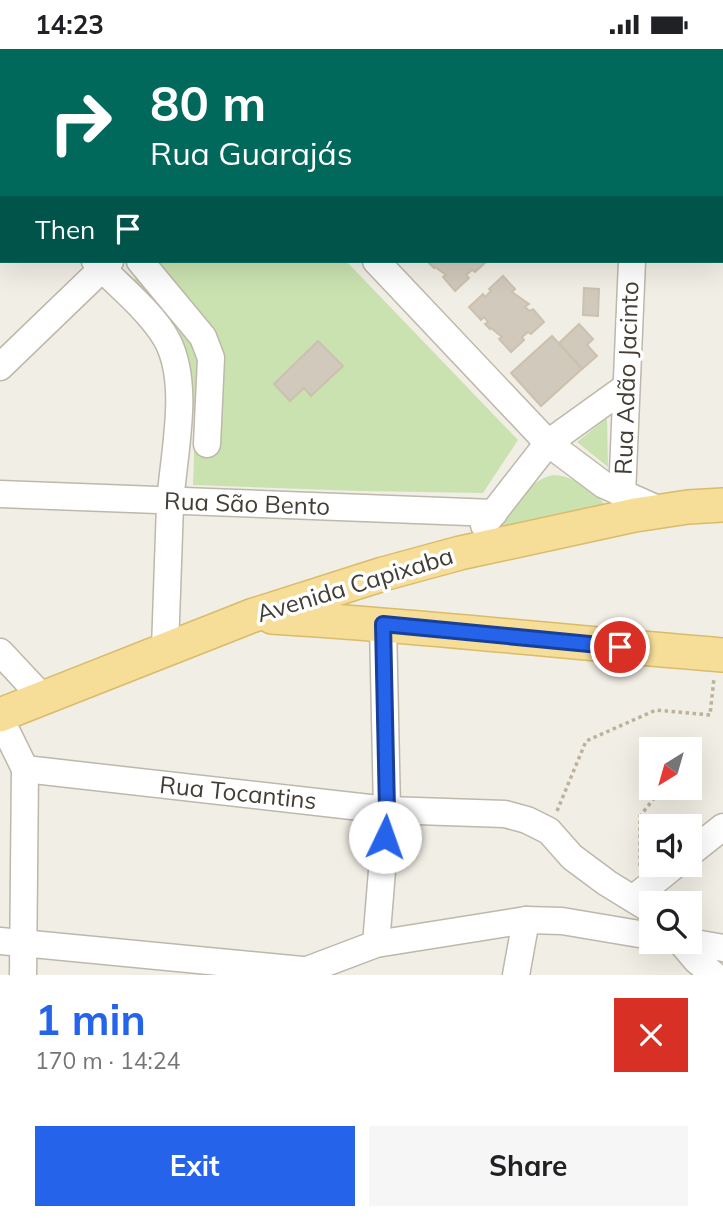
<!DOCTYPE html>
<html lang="en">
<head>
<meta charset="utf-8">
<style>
  :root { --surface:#fff; --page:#f6f6f6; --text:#202124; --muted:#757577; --accent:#2563eb }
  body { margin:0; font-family:Mulish,sans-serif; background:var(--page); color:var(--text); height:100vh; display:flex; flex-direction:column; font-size:26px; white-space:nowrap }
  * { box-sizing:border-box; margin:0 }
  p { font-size:23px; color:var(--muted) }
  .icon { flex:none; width:38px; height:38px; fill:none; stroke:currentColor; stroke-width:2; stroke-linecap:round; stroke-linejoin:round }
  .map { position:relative; height:926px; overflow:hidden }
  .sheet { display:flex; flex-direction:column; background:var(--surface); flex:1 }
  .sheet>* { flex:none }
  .hud { position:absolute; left:0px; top:0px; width:724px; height:214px; box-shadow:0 7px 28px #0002; background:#00695c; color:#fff; overflow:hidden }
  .needle { width:46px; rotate:217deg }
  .fabs { position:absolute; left:639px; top:688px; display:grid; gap:14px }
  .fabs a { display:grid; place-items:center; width:63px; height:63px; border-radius:0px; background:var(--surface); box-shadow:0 7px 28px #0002; font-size:35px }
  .pin { position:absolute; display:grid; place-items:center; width:60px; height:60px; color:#fff; margin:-30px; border:4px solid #fff; border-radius:50%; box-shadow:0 2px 7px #0007 }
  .me { position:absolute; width:77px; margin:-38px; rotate:3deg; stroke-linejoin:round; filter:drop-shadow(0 0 5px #0008) }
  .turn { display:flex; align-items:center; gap:24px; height:147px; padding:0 35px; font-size:32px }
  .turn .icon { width:91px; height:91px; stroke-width:2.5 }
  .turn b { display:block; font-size:49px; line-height:60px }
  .then { display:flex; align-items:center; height:66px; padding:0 35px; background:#0003; gap:14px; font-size:26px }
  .round { display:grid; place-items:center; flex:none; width:74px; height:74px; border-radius:0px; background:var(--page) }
  .summary { display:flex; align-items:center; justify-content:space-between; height:119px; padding:0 35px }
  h1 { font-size:42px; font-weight:700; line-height:52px; color:var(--accent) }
  .button { display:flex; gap:14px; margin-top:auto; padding:14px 35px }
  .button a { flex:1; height:80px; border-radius:0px; background:var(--accent); color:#fff; font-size:28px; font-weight:700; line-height:80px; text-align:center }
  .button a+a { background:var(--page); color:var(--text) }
  .status { display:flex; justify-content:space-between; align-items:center; height:49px; padding:0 35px; background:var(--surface); direction:ltr }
  .status svg { height:19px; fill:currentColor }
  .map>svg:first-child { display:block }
  .green { fill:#cae2b0 }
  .building { fill:#d1c9bb; stroke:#ccc1af; stroke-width:2 }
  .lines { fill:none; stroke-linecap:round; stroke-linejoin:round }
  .minor-casing { stroke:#beb8ab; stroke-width:29 }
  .major-casing { stroke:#d9bb6a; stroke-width:36 }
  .path { stroke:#bcb19b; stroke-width:3.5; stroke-dasharray:3.5 3.5; stroke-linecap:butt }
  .minor { stroke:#fff; stroke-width:26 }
  .major { stroke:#f6de99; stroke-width:33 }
  .route-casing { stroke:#184099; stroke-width:18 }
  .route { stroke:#2563eb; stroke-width:12 }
  .labels { text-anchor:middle; stroke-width:7; stroke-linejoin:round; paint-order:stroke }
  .street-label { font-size:24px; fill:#433e35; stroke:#fff }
</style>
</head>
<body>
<div class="status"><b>14:23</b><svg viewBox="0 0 49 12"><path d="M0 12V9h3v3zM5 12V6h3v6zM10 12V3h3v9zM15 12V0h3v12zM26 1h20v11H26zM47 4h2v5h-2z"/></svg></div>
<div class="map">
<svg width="723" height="926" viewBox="0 0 723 926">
  <rect width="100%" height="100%" fill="#f1eee5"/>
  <g class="green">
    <path d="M153 212H346L518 391 483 444 360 442 193 436C195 391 197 313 175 274 166 258 144 245 130 234Z"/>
    <polygon points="607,369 608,418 577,393"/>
    <path d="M553 426C577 427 596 444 610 462L496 482C511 461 526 432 553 426Z"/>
  </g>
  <g class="building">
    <polygon points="431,212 487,212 475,223 472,221 466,226 469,229 455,242 443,228 446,226 435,218 434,219 429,214"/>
    <polygon points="503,227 515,240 512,243 529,255 525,258 530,262 533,260 544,273 531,285 528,283 522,288 524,291 511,303 499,290 502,288 491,279 490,280 485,275 488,273 484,268 481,271 469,258 483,245 485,248 491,242 489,240"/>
    <polygon points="584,239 599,240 598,267 583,266"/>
    <polygon points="579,275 593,290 587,296 597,307 582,320 559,294"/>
    <polygon points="552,287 582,320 541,357 511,324"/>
    <polygon points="318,292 343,317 311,347 304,339 290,352 274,335"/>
  </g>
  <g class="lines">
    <defs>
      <g id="minor">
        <polyline points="175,0 177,2"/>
        <polyline points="452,0 454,2"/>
        <polyline points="336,2 338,0"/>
        <polyline points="0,109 2,111"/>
        <path d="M95 212C117 236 151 262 167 291 191 336 173 406 170 456 168 504 167 552 165 600"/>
        <polyline points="140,212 203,288 211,309 207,395"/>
        <polyline points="376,212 548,394 604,436 660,461"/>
        <polyline points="0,318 110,212"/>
        <polyline points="0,445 494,464"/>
        <polyline points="622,446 632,212"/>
        <polyline points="484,476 548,394 626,338"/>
        <polyline points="0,603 43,649"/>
        <polyline points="0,669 25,720 23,926"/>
        <polyline points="25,720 387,761 505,765 527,771 549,782 572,808 607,834 651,861"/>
        <polyline points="690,804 723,778"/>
        <polyline points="634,849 675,816"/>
        <polyline points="0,892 302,921"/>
        <polyline points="680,892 696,911 714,926"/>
        <polyline points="683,892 723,899"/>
        <polyline points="376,895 387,761 383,575"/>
        <polyline points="294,926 376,895 526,871 562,872 651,887"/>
        <polyline points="516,926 526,871"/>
      </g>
      <g id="major">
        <path d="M272 568C423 577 573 594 723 606"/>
        <polyline points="0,666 251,567 383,525 460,504 635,466 688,458 723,456"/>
      </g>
    </defs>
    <use href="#minor" class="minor-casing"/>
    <use href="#major" class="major-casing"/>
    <g class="path">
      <polyline points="557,762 586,692 656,661 710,666 714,629"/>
      <polyline points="640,817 640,767 663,738"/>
    </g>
    <use href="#minor" class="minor"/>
    <use href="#major" class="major"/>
  </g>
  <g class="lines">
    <defs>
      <polyline id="route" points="385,788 387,761 383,575 620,598"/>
    </defs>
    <use href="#route" class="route-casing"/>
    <use href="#route" class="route"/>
  </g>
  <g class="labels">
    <g class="street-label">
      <text transform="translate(627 329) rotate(-88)" y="8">Rua Adão Jacinto</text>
      <text transform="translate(247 455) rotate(2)" y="8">Rua São Bento</text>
      <text transform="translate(355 536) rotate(-17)" y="8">Avenida Capixaba</text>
      <text transform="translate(238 744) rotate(6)" y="8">Rua Tocantins</text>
    </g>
  </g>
</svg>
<div class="fabs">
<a><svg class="needle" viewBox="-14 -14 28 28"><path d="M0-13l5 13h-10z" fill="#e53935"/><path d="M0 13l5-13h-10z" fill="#757577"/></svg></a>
<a><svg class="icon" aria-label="sound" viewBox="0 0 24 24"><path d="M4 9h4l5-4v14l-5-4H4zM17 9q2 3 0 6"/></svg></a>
<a><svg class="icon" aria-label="search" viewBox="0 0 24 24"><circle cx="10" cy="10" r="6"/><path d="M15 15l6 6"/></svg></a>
</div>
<div class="pin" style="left:620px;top:598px;background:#d93025"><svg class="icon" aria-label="arrive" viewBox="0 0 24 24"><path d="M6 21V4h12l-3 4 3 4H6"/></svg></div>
<svg class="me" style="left:385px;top:788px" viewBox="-20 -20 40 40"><circle r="19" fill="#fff"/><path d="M0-13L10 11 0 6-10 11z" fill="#2563eb"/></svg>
<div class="hud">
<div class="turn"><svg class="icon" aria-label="right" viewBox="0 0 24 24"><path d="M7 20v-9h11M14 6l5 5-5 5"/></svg><div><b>80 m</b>Rua Guarajás</div></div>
<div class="then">Then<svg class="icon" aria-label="arrive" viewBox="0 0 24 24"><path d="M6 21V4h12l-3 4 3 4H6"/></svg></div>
</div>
</div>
<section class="sheet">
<div class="summary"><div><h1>1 min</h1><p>170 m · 14:24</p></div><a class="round" style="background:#d93025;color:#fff"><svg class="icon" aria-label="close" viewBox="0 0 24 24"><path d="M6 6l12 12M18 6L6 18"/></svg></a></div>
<div class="button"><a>Exit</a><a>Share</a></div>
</section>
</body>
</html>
